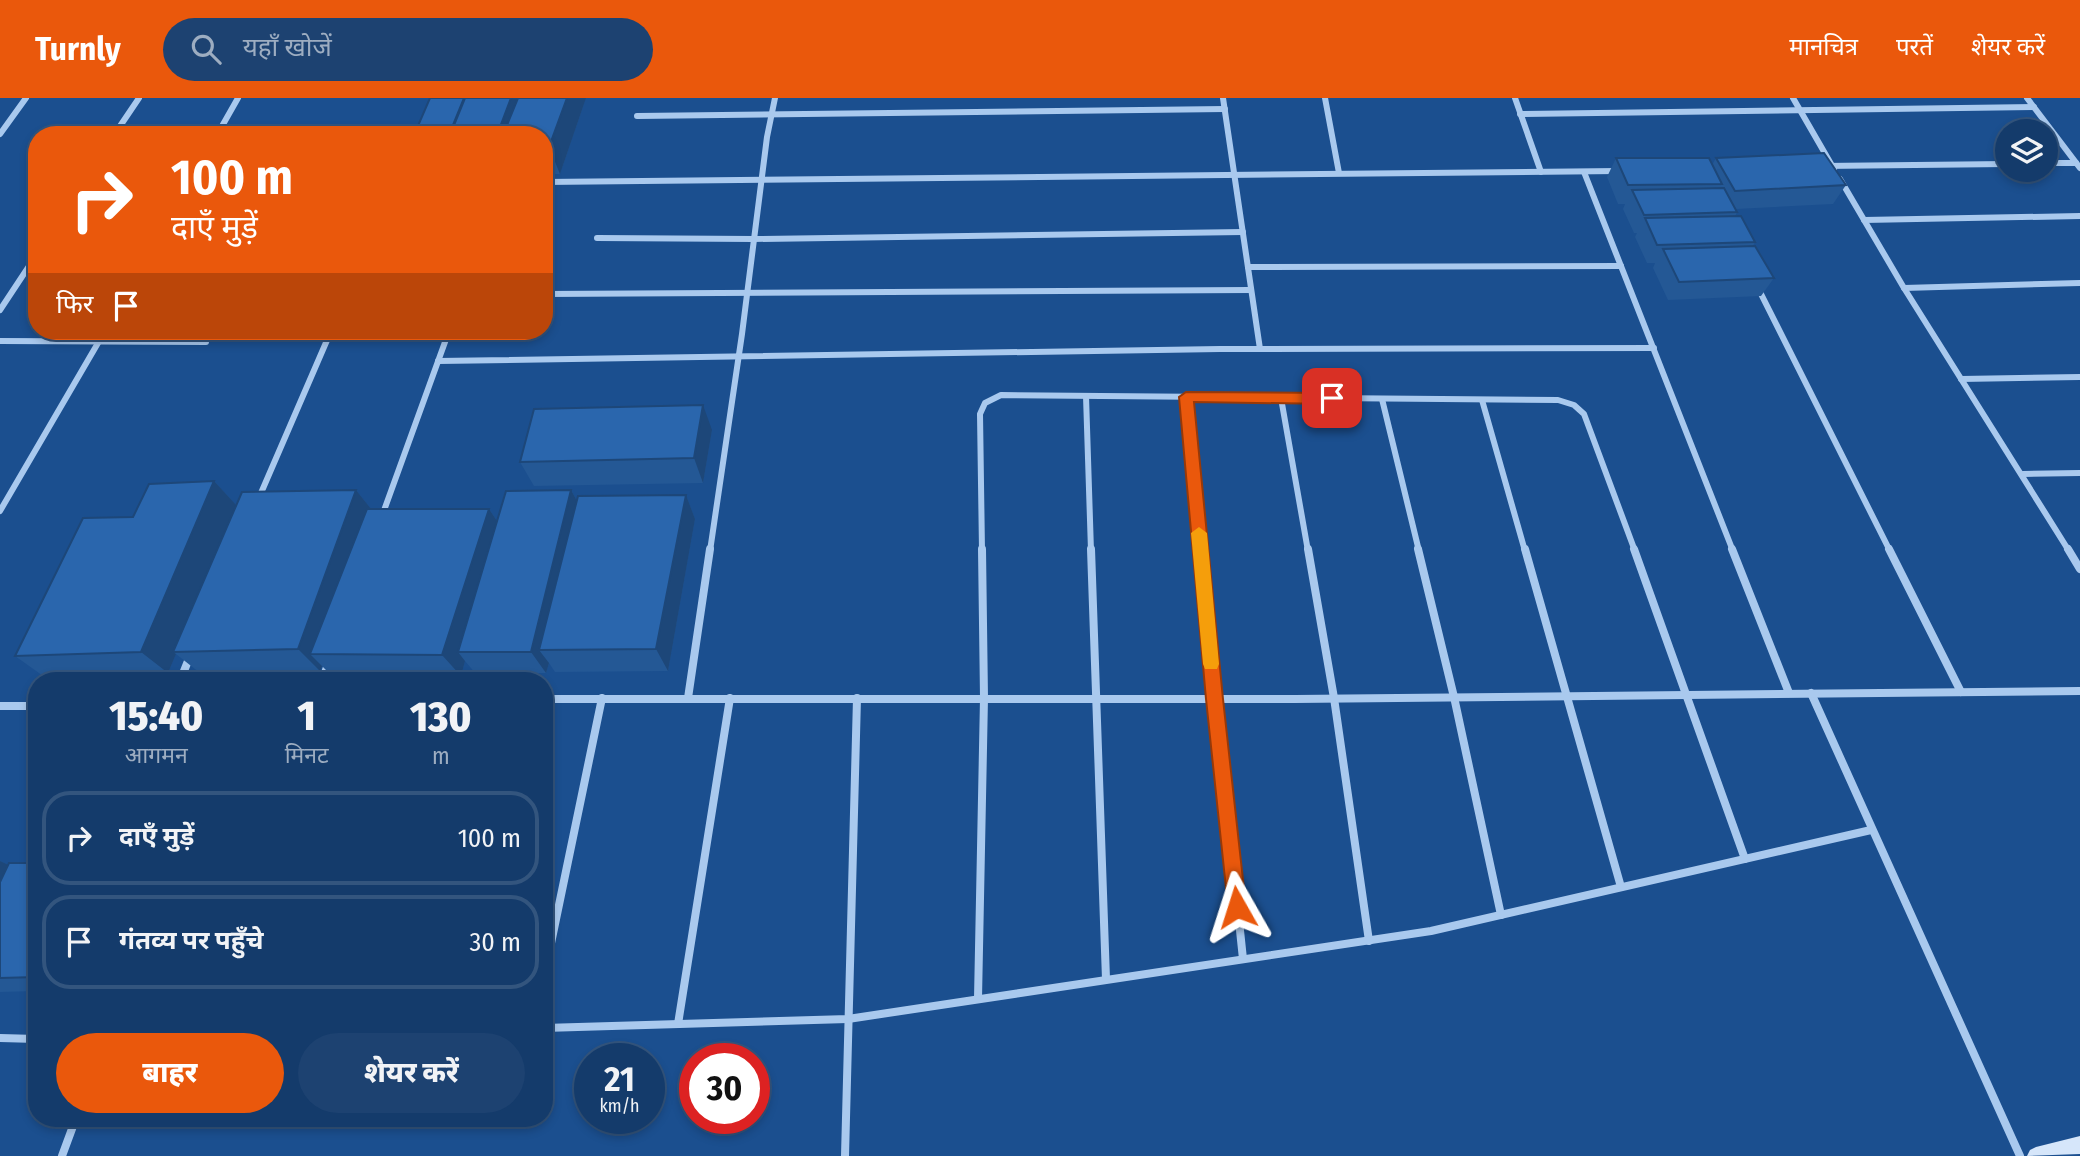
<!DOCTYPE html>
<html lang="hi">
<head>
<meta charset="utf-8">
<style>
  :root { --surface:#143b6b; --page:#1d4271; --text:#f1f3f6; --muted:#9dadc1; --line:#33557e; --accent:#ea580c }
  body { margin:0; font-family:"Fira Sans Condensed","Noto Sans Devanagari",sans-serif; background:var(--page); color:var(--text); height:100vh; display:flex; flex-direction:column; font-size:26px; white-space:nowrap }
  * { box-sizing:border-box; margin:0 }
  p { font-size:23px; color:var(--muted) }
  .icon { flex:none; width:38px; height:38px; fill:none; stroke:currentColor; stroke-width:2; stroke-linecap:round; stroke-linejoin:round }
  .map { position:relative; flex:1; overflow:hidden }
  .drawer { position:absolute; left:28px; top:574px; width:525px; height:455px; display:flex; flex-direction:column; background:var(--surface); border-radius:28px; box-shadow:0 4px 10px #0003,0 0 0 2px var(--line) }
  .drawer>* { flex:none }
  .top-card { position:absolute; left:28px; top:28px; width:525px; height:214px; border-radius:28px; box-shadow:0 4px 10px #0003,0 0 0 2px var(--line); background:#ea580c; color:#fff; overflow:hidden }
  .tools { position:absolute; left:1995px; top:21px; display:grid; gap:14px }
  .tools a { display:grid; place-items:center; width:63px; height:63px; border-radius:50%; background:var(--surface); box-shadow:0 4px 10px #0003,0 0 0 2px var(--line); font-size:35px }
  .speed { position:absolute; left:574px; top:945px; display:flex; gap:14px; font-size:35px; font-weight:700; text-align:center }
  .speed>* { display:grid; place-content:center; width:91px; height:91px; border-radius:50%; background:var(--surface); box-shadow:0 4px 10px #0003,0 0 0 2px var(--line); line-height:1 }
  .speed small { font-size:18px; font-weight:400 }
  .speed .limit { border:10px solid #d22; background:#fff; color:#111 }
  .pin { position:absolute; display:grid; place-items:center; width:60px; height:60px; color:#fff; margin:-30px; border-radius:14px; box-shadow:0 4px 10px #0006 }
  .me { position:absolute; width:77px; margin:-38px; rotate:354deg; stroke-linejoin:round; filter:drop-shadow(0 0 5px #0008) }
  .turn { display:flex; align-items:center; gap:24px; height:147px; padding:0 28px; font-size:32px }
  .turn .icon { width:91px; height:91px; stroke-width:2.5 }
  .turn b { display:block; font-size:49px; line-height:60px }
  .then { display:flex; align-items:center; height:66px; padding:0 28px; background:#0003; gap:14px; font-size:26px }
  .eta { display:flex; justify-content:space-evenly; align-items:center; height:119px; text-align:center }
  .eta b { font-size:42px; font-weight:800; line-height:49px }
  .cta { display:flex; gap:14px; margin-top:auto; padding:14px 28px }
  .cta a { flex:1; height:80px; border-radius:42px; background:var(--accent); color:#fff; font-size:28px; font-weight:800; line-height:80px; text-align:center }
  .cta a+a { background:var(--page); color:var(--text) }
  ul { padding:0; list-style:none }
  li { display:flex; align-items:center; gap:21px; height:94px; margin:0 14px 10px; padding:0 14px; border:4px solid var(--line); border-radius:28px }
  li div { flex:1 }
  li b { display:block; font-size:26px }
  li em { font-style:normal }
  header { display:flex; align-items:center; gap:42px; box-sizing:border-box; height:98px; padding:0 35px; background:var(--accent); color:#fff }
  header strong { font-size:33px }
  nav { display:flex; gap:38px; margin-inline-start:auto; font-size:24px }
  .search { width:490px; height:63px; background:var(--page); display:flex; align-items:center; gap:18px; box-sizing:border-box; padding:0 24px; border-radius:38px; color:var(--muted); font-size:26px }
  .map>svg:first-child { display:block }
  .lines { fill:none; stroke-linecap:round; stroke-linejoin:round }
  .street-far1 { stroke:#a9c9ee; stroke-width:6 }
  .street { stroke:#a9c9ee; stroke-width:8 }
  .secondary { fill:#d6e6fa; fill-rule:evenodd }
  .wall { fill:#245895 }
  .shaded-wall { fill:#1d4779 }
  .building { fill:#2a66ad; stroke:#1d4779; stroke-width:2 }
  .route { fill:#ea580c; stroke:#983908; stroke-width:2 }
  .slow { fill:#f59e0b }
</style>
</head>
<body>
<header>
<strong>Turnly</strong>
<div class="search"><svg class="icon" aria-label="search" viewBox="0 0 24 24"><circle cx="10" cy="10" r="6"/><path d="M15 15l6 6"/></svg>यहाँ खोजें</div>
<nav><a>मानचित्र</a><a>परतें</a><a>शेयर करें</a></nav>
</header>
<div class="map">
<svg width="2080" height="1058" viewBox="0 0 2080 1058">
  <rect width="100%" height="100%" fill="#1b4f8f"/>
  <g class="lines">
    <g class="street-far1">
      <polyline points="1223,0 1260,251"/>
      <polyline points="1325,0 1339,75"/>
      <polyline points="1515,0 1541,74"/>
      <polyline points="1793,0 1834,71"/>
      <polyline points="2027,0 2080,70"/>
      <polyline points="1520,16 2034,9"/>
      <polyline points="637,18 1225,11"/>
      <polyline points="0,36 26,0"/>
      <polyline points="114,37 139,0"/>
      <polyline points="217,37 238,0"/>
      <polyline points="2046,65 2076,65"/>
      <polyline points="1822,68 2007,66"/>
      <polyline points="1584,74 1733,453"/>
      <polyline points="1840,81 1904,190 2069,453"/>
      <polyline points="544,84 1618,73"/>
      <polyline points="1864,122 2080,118"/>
      <polyline points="597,140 754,141 1243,134"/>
      <polyline points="1248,169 1621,168"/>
      <polyline points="1749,172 1890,453"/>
      <polyline points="1904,190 2080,185"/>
      <polyline points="544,196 1251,192"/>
      <polyline points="0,212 37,156"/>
      <polyline points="0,243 206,244"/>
      <polyline points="438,263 1220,251 1654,250"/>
      <polyline points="1961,281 2080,279"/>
      <polyline points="1086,298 1091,453"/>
      <polyline points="1186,299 1200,453"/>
      <polyline points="1281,300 1308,453"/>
      <polyline points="1382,301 1419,453"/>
      <polyline points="1482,302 1525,453"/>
      <polyline points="2023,376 2080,375"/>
      <polyline points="258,402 331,233"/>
      <polyline points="0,413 105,233"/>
      <polyline points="382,418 449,233"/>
      <polyline points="710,453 742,236 767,39 775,0"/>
      <polyline points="982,453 980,316 985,305 1001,297 1558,302 1574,307 1584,316 1635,453"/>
    </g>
    <g class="street">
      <polyline points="1091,451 1106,881"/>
      <polyline points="1200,451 1243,861"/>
      <polyline points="1308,451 1334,600 1369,843"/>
      <polyline points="1418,451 1454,599 1501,817"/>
      <polyline points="1525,451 1621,789"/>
      <polyline points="1634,451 1745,761"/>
      <polyline points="1732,451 1789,595"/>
      <polyline points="1889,451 1961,594"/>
      <polyline points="2068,451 2080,471"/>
      <polyline points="180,583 190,558"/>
      <polyline points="322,583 329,564"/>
      <polyline points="1811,595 2020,1058"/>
      <polyline points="688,600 710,451"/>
      <polyline points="544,601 1295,601 2080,593"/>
      <polyline points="0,608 37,608"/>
      <polyline points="544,879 602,600"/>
      <polyline points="978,901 984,600 982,451"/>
      <polyline points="678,926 730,600"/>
      <polyline points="544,930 848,921 1431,833 1871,732"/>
      <polyline points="0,940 37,941"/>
      <polyline points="62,1058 76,1020"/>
      <polyline points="845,1058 857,600"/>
    </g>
    <polygon class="secondary" points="2080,1038 2080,1056 2027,1058 2030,1052 2036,1049"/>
  </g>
  <g class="wall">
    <polygon points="430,0 586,0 560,76 544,76 544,37"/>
    <polygon points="1616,60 1712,67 1716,60 1846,87 1833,106 1736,111 1737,114 1735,119 1755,144 1753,148 1774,180 1761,198 1668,202 1653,170 1655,165 1647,165 1635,139 1637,135 1634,135 1623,111 1625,106 1618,106 1607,79"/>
    <polygon points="712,332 703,385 534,388 520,364"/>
    <polygon points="214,383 236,407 356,392 371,411 489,411 497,423 571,392 577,403 686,397 695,421 668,573 555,574 549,565 546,575 476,576 465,563 461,578 332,578 322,568 320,573 200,575 176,556 168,575 46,580 15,558 133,419"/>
    <polygon points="0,763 8,767 37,765 37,893 0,894"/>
  </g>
  <g class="shaded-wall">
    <polygon points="511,0 532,0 519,37 497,37"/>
    <polygon points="567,0 586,0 560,76 549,49"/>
    <polygon points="703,307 712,332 703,385 694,360"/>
    <polygon points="214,383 237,408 173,554 176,556 168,575 141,554"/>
    <polygon points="356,392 375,416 310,556 322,568 320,573 298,551"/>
    <polygon points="571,392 584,416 539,552 549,565 546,575 531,554"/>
    <polygon points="686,397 695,421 668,573 656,551"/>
    <polygon points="489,411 505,435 458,554 465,563 461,578 442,557"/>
    <polygon points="0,763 17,771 0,808"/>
  </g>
  <g class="building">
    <polygon points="430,0 464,0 449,37 414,37"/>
    <polygon points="465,0 511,0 497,37 450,37"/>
    <polygon points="518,0 567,0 549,49 544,49 544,37 503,37"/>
    <polygon points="1824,55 1846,87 1735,93 1716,60"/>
    <polygon points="1616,60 1709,60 1722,86 1628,87"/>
    <polygon points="1724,90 1737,114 1644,117 1632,92"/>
    <polygon points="1741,118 1755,144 1657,147 1645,120"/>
    <polygon points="1755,148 1774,180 1679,184 1663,151"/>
    <polygon points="703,307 694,360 520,364 534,311"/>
    <polygon points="214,383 141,554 15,558 83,420 133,419 149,386"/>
    <polygon points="356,392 298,551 173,554 242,394"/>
    <polygon points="571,392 531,554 458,554 506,393"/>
    <polygon points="686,397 656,551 539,552 578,398"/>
    <polygon points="367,411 489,411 442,557 310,556"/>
    <polygon points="9,765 37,765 37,879 0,880 0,784"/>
  </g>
  <polygon class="route" points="1186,294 1332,295 1339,300 1332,306 1194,304 1223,601 1246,809 1244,815 1237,818 1231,815 1228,809 1206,601 1179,299"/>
  <polygon class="slow" points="1199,429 1207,435 1219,566 1217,571 1205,571 1203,566 1191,435"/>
</svg>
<div class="tools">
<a><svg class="icon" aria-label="layers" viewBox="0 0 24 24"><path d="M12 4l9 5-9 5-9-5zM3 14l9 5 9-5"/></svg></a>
</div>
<div class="speed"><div>21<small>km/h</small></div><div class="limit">30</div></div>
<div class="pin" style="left:1332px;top:300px;background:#d93025"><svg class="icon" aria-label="arrive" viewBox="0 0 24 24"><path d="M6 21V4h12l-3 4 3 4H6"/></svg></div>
<svg class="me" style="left:1237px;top:809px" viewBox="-20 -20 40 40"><path d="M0-17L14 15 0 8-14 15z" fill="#ea580c" stroke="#fff" stroke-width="4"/></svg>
<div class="top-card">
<div class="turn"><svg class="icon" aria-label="right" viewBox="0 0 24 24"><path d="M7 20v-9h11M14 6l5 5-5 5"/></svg><div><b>100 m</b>दाएँ मुड़ें</div></div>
<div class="then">फिर<svg class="icon" aria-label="arrive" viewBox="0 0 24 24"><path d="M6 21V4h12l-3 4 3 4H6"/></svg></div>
</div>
<section class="drawer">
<div class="eta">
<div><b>15:40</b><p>आगमन</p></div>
<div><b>1</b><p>मिनट</p></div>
<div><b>130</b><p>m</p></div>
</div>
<ul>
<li><svg class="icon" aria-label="right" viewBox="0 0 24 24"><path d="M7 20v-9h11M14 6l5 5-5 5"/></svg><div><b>दाएँ मुड़ें</b></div><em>100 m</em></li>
<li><svg class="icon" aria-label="arrive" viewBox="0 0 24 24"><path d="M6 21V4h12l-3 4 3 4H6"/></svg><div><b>गंतव्य पर पहुँचे</b></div><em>30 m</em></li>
</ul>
<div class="cta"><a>बाहर</a><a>शेयर करें</a></div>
</section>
</div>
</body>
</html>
